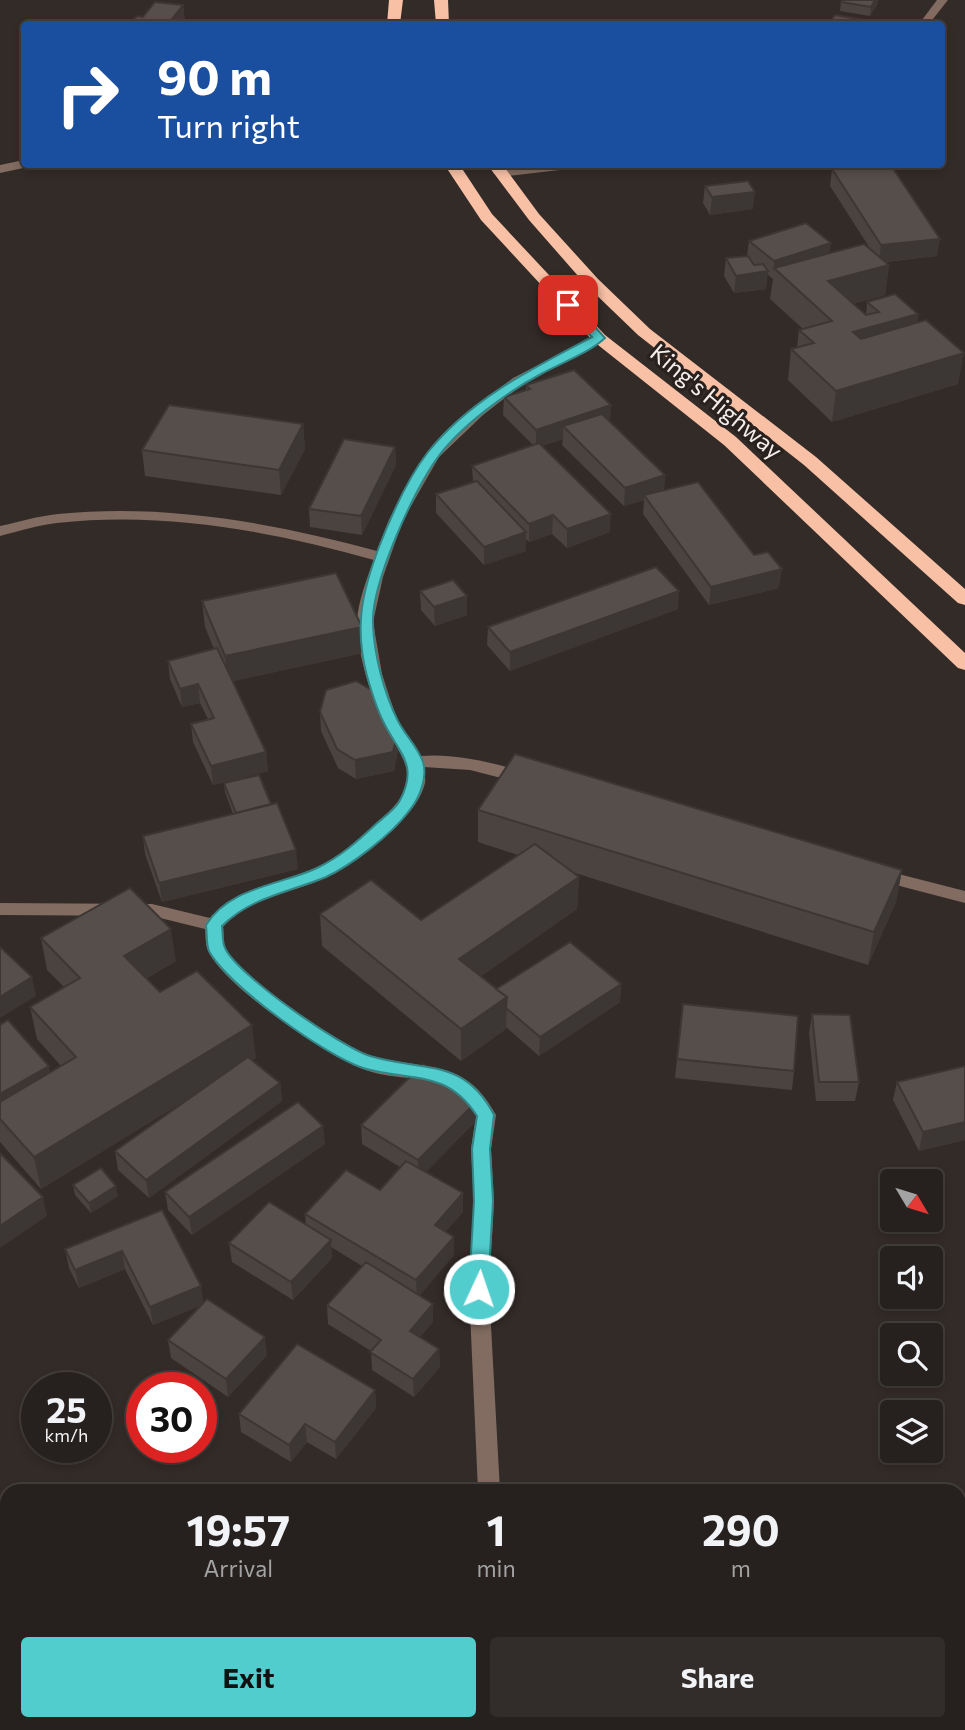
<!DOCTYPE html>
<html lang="en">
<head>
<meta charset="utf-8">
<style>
  :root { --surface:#26201e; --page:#322d2b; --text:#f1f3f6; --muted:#a4a3a4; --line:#423e3c; --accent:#52cdce }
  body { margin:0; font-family:Commissioner,sans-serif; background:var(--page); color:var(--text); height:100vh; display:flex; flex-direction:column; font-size:26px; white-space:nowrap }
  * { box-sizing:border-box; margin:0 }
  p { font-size:23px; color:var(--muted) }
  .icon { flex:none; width:38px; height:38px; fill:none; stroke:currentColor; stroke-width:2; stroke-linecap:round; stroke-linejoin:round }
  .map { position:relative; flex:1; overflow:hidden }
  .details { position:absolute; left:0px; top:1484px; width:966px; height:247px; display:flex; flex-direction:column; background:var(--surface); border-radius:21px 21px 0 0; box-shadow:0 4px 10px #0003,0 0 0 2px var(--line) }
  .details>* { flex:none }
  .banner { position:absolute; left:21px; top:21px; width:924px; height:147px; border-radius:7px; box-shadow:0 4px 10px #0003,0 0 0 2px var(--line); background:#1a4fa0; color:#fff; overflow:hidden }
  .needle { width:46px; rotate:128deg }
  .controls { position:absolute; left:880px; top:1169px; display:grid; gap:14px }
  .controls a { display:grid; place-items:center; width:63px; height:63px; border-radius:7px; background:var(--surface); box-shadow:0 4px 10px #0003,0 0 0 2px var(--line); font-size:35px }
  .speed { position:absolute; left:21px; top:1372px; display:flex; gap:14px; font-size:35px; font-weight:700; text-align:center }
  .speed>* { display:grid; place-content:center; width:91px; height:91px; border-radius:50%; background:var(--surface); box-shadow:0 4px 10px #0003,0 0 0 2px var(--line); line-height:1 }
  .speed small { font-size:18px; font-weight:400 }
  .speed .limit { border:10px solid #d22; background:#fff; color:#111 }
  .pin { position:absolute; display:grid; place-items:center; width:60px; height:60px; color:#fff; margin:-30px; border-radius:14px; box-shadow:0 4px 10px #0006 }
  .me { position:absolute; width:77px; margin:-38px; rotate:3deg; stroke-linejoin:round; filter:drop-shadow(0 0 5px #0008) }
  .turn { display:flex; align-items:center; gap:24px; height:147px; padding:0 21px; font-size:32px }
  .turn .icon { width:91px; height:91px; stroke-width:2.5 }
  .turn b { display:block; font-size:49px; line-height:60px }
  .eta { display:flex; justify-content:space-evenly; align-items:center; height:119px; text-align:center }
  .eta b { font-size:42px; font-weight:700; line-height:49px }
  .action { display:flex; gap:14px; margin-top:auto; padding:14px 21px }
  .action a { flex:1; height:80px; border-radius:7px; background:var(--accent); color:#111; font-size:28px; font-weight:700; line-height:80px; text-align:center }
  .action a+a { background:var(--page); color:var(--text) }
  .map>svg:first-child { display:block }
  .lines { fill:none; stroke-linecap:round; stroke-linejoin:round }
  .minor { fill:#826b60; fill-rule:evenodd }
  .highway { fill:#f8c0a5; fill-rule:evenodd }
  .wall { fill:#4a4340 }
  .shaded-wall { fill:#3c3734 }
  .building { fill:#564e4a; stroke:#3c3734; stroke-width:2 }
  .route { fill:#52cdce; stroke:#358586; stroke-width:2 }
  .labels { text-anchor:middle; stroke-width:6; stroke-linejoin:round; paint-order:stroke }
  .street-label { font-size:24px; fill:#f3eeec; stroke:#29211e }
</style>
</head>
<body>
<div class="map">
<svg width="965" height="1730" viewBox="0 0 965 1730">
  <rect width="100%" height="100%" fill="#332b28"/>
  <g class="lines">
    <g class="minor">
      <polygon points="937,0 948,0 929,24 919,24"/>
      <polygon points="24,160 24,164 30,164 28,167 0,173 0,165"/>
      <polygon points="541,164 583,164 577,168 499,177 493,173 499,169"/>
      <path d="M599 334 604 335V341L523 384 483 415 439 457 403 520 383 577 373 622 382 674 397 720 420 756C458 753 494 763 530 774L532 778 530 782 524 784 470 770 424 767C424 772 426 778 425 783 417 818 360 860 329 876 293 894 252 895 223 927 224 933 223 942 225 948 239 975 342 1047 372 1056 426 1071 465 1057 496 1115L491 1149 494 1201 489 1289 500 1491H478L469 1289 474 1201 471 1149 476 1116C442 1063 406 1088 358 1067 323 1052 222 985 208 950 205 945 206 936 205 929L152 916 0 915V903L152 904 210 918C238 887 279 884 315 868 340 857 360 838 380 820 417 787 414 774 389 734 374 709 356 650 357 622 358 601 367 578 374 560 271 531 164 511 57 523 38 525 19 531 0 536V526C19 522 38 516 58 514 166 503 273 523 377 551L389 520 428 452 473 409 513 378Z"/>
      <polygon points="879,869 965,891 965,903 873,879 870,875"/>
      <rect x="493" y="1724" width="24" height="6"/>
    </g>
    <g class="highway">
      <polygon points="389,0 403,0 400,24 387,24"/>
      <polygon points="434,0 448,0 449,24 436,24"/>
      <polygon points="444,164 459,164 492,214 605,335 736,437 965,653 965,670 958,668 724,445 593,341 481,220"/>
      <polygon points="487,164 502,164 539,214 598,279 650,329 816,457 965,589 965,605 958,603 804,465 638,335 586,285 529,220"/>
    </g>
  </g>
  <g class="wall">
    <polygon points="843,0 878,0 878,3 870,16 840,11 841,2"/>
    <polygon points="183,5 185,22 183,24 133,24 132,21 143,17"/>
    <polygon points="832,169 937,256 886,262 889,265 885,295 853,304 866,315 867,302 918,314 917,323 958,384 832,422 788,380 791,349 797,347 799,330 803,329 770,299 773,279 767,274 766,289 734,293 724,276 726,258 747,256 749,241 830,253 871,250 830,186"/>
    <polygon points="705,186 753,209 710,215 703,203"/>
    <polygon points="526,385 610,422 665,475 664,490 779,588 709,605 643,514 644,500 624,506 562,445 563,439 542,446 610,532 567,548 552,534 529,542 526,539 526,551 484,565 436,513 436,494 473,482 472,466 533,445 503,415 504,397 526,390"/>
    <polygon points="303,424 305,449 281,495 145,476 142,450"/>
    <polygon points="395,447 396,465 362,535 310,527 309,509"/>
    <polygon points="420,591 467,596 467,615 435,626 421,610"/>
    <polygon points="202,601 362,627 363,653 233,681 266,752 268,771 213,785 193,742 191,724 208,719 200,703 182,707 170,679 168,661 214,649 205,627"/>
    <polygon points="678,609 510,671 487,645 488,627"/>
    <polygon points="320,712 398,750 394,771 356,779 338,768 321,731"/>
    <polygon points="224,783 271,805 298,869 162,902 145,854 143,836 233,814 225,792"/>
    <polygon points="478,810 902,870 896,902 868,965 572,872 579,877 577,909 481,976 496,989 621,984 620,1002 539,1056 506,1027 506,1029 461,1061 322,946 320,914 421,920 518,855 478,842"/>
    <polygon points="41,938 176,961 147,978 160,992 256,1058 252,1060 280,1083 282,1101 149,1198 118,1170 115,1151 191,1097 41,1189 0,1142 0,1025 50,1073 61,1066 37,1039 30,1007 64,987 47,970"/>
    <polygon points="812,1014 859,1082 855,1101 816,1101 809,1033"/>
    <polygon points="677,1059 794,1071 792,1090 675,1078"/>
    <polygon points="965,1066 965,1140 919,1151 893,1100 897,1082"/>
    <polygon points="480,1117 426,1172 463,1193 463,1212 445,1232 454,1237 454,1255 419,1295 433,1322 420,1337 439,1349 440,1367 414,1397 372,1370 371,1351 328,1324 327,1305 362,1266 331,1247 332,1258 293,1300 232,1262 229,1243 306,1225 305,1214 380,1190 400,1167 362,1144 361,1125"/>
    <polygon points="325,1144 192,1235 168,1210 165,1192"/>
    <polygon points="73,1185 118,1196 91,1213 75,1195"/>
    <polygon points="162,1210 203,1303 267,1355 228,1397 171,1358 168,1340 202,1305 153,1325 125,1269 79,1288 69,1268 65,1249"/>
    <polygon points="375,1390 376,1408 336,1459 307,1442 291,1462 241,1432 239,1414"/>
  </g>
  <g class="shaded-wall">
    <polygon points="875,0 878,0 878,3 870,16 871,7"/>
    <polygon points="183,5 185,22 183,24 168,24"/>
    <polygon points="755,192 753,209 710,215 712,197"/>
    <polygon points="940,239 937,256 879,262 881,245"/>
    <polygon points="831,243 829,261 774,268 774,261"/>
    <polygon points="889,265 885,295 824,312 828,281"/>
    <polygon points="768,271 766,289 734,293 736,276"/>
    <polygon points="918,314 913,344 849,363 853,332"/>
    <polygon points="964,353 958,384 832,422 836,391"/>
    <polygon points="611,405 610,423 563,426 563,439 536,448 536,430"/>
    <polygon points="303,424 305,449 281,495 279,470"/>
    <polygon points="395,447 396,465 362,535 361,516"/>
    <polygon points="665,475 663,493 644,495 644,500 624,506 625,488"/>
    <polygon points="611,514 610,532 567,548 567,529"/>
    <polygon points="553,515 552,534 529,542 529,524"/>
    <polygon points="526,532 526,551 484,565 484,547"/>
    <polygon points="782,569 779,588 709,605 711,587"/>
    <polygon points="679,591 678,609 510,671 510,652"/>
    <polygon points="467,596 467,615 435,626 434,607"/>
    <polygon points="362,627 363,653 228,682 225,656"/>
    <polygon points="198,684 200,703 182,707 180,689"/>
    <polygon points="398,731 398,750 394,771 356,779 355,760"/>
    <polygon points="266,752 268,771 213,785 211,766"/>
    <polygon points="296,850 298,869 162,902 159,883"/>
    <polygon points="902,870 896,902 868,965 874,932"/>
    <polygon points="579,877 577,909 459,992 459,959"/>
    <polygon points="171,929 176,961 129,988 124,956"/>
    <polygon points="32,977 36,996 0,1018 0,997"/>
    <polygon points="621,984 620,1002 539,1056 540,1037"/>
    <polygon points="507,997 506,1029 461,1061 461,1029"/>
    <polygon points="252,1025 256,1058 41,1189 34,1157"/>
    <polygon points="49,1066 53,1085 0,1115 0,1094"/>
    <polygon points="280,1083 282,1101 149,1198 146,1180"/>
    <polygon points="480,1098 480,1117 419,1179 418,1160"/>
    <polygon points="965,1122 965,1140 919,1151 923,1132"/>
    <polygon points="323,1126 325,1144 192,1235 189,1217"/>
    <polygon points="116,1186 118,1196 91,1213 89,1203"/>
    <polygon points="463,1193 463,1212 435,1244 435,1225"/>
    <polygon points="43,1197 47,1216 0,1248 0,1226"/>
    <polygon points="454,1237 454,1255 417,1299 416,1280"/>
    <polygon points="331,1240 332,1258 293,1300 291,1282"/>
    <polygon points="122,1251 125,1269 79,1288 75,1270"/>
    <polygon points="201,1286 204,1304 153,1325 150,1307"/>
    <polygon points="433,1304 433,1322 410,1349 410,1331"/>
    <polygon points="265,1337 267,1355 228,1397 226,1379"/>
    <polygon points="439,1349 440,1367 414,1397 413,1379"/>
    <polygon points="375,1390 376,1408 336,1459 335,1442"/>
    <polygon points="305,1424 307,1442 291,1462 289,1445"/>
    <polygon points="965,1592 965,1612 959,1615 959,1595"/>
  </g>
  <g class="building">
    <polygon points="843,0 875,0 871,7 841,2"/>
    <polygon points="155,2 183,5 168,24 140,24 141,22 132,21 137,16 143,17"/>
    <polygon points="835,15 865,20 861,24 828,24"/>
    <polygon points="871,164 890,164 940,239 881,245 832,169"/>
    <polygon points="748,181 755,192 712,197 705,186"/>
    <polygon points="806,223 831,243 774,261 749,241"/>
    <polygon points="864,244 889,265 828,281 866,315 879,312 867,302 895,294 918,314 853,332 861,339 926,320 964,353 836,391 791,349 814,343 799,330 832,321 774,268"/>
    <polygon points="748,256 754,265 763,264 768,271 736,276 726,258"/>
    <polygon points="574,370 611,405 536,430 504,397 530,389 526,385"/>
    <polygon points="169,405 303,424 279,470 142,450"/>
    <polygon points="602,414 665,475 625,488 563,426"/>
    <polygon points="344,439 395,447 361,516 309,509"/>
    <polygon points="539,443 611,514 567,529 553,515 529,524 472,466"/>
    <polygon points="477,481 526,532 484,547 436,494"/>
    <polygon points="698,482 754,555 768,552 782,569 711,587 644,495"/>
    <polygon points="656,567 679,591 510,652 488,627"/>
    <polygon points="336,573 362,627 225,656 202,601"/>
    <polygon points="453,580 467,596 434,607 420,591"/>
    <polygon points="217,648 266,752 211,766 191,724 214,718 198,684 180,689 168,661"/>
    <polygon points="356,681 377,693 398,731 393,752 355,760 337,749 320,712 326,690"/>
    <polygon points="515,754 902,870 874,932 478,810"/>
    <polygon points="259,775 271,804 236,813 224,783"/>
    <polygon points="277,803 296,850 159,883 143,836"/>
    <polygon points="535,844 579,877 459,959 507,997 461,1029 320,914 371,880 421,920"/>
    <polygon points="130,888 171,929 124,956 160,992 197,971 252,1025 34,1157 0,1119 0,1102 76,1057 30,1007 80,978 41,938"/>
    <polygon points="570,942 621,984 540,1037 506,1008 507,997 496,989"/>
    <polygon points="0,947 32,977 0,997"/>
    <polygon points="683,1004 798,1016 794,1071 677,1059"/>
    <polygon points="812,1014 850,1015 859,1082 819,1082"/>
    <polygon points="8,1020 49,1066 0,1094 0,1025"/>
    <polygon points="248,1057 280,1083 146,1180 115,1151"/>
    <polygon points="423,1064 480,1098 418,1160 361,1125"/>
    <polygon points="965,1066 965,1122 923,1132 897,1082"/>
    <polygon points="298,1102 323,1126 189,1217 165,1192"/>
    <polygon points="0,1153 43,1197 0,1226"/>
    <polygon points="406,1161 463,1193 435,1225 454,1237 416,1280 305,1214 346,1170 380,1190"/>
    <polygon points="101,1168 116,1186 89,1203 73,1185"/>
    <polygon points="269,1202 331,1240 291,1282 229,1243"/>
    <polygon points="162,1210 201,1286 150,1307 122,1251 75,1270 65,1249"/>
    <polygon points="366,1262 433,1304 410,1331 439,1349 413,1379 370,1352 381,1340 327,1305"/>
    <polygon points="207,1299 265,1337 226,1379 168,1340"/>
    <polygon points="297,1344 375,1390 335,1442 305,1424 289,1445 239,1414"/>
    <polygon points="965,1518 965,1592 959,1595 959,1522"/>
  </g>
  <path class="route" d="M563 302H572L605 338C589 353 561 363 541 374 507 392 461 426 438 457 414 489 371 584 373 624 374 655 384 693 398 721 405 735 418 747 423 762 428 778 419 799 409 811 392 834 352 865 326 877 290 892 251 897 222 926 223 933 222 942 225 948 237 975 341 1047 370 1056 423 1072 464 1057 494 1115L490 1149 493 1201 488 1289 485 1294H472L469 1289 474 1201 472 1149 477 1116C446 1068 410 1082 363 1068 327 1057 226 984 209 951 206 944 207 933 206 925 229 887 281 885 317 868 340 857 358 841 376 824 384 817 394 810 399 802 420 764 398 753 383 721 376 707 371 690 367 676 354 627 362 592 379 547 391 516 407 479 428 452 470 399 533 368 592 337L563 308Z"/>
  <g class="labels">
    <g class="street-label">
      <text transform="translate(716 402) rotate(40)" y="8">King's Highway</text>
    </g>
  </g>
</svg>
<div class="controls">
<a><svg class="needle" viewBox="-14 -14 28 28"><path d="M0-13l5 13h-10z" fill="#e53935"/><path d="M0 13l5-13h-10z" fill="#a4a3a4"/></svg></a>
<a><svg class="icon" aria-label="sound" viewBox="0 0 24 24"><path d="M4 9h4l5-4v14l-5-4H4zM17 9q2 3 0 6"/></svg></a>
<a><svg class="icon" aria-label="search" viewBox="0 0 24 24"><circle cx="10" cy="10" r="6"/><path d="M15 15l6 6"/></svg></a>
<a><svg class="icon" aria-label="layers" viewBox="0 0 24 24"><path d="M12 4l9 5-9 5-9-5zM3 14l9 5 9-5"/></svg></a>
</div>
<div class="speed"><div>25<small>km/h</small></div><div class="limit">30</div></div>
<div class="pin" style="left:568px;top:305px;background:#d93025"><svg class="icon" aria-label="arrive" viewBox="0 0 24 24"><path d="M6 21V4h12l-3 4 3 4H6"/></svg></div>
<svg class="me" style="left:479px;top:1289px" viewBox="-20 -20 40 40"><circle r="17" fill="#52cdce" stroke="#fff" stroke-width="3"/><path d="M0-11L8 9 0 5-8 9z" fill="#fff"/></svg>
<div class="banner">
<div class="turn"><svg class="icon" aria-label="right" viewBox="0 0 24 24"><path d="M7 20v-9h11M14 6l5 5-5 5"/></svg><div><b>90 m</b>Turn right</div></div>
</div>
<section class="details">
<div class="eta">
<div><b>19:57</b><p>Arrival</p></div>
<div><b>1</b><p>min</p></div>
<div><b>290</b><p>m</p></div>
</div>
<div class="action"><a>Exit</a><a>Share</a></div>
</section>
</div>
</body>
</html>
